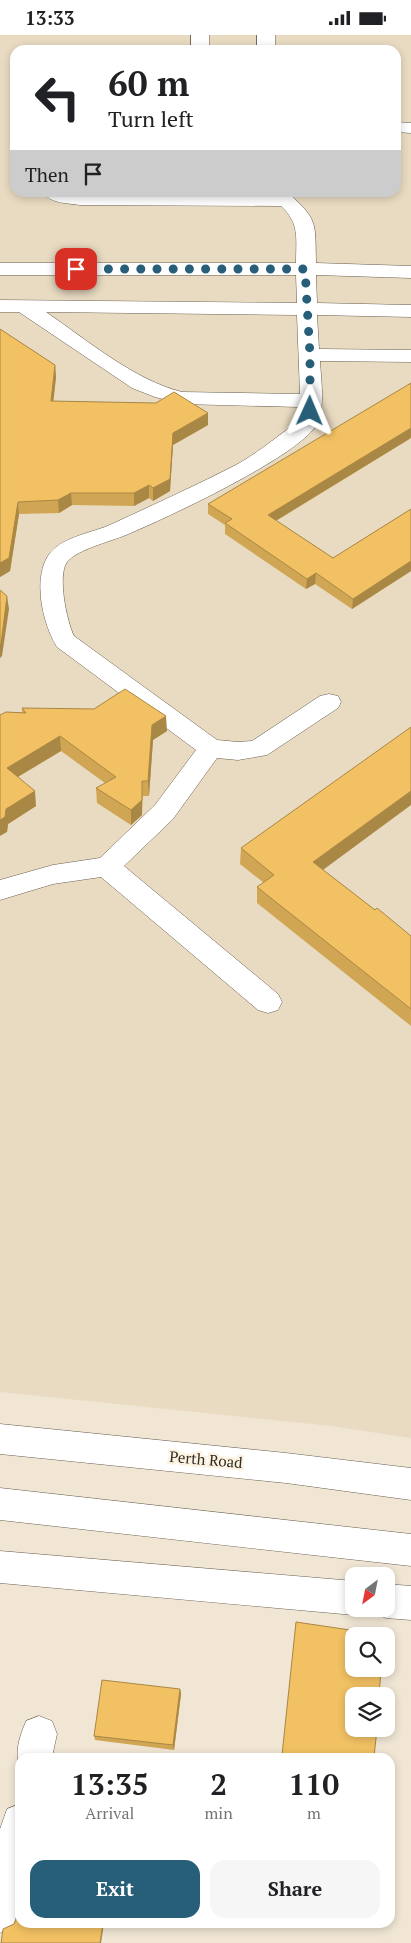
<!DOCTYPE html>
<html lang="en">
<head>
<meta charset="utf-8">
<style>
  :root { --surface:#fff; --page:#f6f6f6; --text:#202124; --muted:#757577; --accent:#275f79 }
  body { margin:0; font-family:"PT Serif",serif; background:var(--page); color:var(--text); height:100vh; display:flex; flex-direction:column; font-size:19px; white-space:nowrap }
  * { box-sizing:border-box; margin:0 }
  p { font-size:16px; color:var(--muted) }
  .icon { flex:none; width:28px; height:28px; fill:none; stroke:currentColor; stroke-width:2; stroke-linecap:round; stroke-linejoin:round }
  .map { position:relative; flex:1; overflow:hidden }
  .panel { position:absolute; left:15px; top:1718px; width:380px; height:175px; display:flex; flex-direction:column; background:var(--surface); border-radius:15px; box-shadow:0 2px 8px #0003 }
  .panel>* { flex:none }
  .top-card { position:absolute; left:10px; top:10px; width:391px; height:152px; border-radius:15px; box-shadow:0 2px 8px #0003; background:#fff; color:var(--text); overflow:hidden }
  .needle { width:32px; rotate:212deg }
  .buttons { position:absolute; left:345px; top:1532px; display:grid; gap:10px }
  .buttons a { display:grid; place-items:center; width:50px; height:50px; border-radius:10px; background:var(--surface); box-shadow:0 2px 8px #0003; font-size:25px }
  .pin { position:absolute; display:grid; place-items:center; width:42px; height:42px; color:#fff; margin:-21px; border-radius:10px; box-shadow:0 2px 8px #0006 }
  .me { position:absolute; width:55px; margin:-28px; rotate:1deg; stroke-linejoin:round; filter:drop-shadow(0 0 4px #0008) }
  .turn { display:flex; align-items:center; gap:18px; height:105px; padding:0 15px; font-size:22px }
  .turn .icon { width:65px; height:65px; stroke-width:2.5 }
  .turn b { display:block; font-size:35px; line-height:42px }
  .then { display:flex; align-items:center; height:48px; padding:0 15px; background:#0003; gap:10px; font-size:19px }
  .eta { display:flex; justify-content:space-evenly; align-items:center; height:85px; text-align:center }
  .eta b { font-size:30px; font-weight:700; line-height:35px }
  .action { display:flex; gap:10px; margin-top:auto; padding:10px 15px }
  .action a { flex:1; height:58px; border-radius:15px; background:var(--accent); color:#fff; font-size:20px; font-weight:700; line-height:58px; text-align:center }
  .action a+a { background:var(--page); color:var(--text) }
  .status { display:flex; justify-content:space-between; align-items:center; height:35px; padding:0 25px; background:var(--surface); direction:ltr }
  .status svg { height:14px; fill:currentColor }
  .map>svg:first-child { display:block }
  .built { fill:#e9dbc2; fill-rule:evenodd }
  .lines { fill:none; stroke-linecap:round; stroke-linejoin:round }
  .minor-casing { stroke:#685f4f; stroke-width:1 }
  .major-casing { stroke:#685f4f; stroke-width:1 }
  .minor { fill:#fff; fill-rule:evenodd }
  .major { fill:#fff; fill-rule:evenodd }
  .wall { fill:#d0a655 }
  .shaded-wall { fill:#a98745 }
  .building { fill:#f2c163; stroke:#a98745 }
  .route { stroke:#275f79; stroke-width:9; stroke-dasharray:0 16.2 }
  .labels { text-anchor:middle; stroke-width:5; stroke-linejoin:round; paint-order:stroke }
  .street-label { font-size:15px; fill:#312d26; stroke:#fef3e1 }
</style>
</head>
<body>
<div class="status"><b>13:33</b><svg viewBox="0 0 49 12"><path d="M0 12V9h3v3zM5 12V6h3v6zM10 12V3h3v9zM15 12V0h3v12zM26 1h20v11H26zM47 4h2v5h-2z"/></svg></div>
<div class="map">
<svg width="411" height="1908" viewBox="0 0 411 1908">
  <rect width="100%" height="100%" fill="#f1e6d4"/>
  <path class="built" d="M0 0H411V1403L331 1391 0 1357ZM15 15H396V158H15Z"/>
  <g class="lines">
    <defs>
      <g id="minor">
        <rect x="191" y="0" width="18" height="15"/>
        <rect x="257" y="0" width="18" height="15"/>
        <polygon points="396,87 411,88 411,98 396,97"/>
        <path d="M44 158 270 159 269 158H288C319 185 315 189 316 228L411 231V243L316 240 317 268 411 270V282L317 280 319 314 411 315V327L320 326C321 345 325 369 318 387 305 419 162 485 126 500 109 507 78 514 67 527 57 541 67 587 74 601L217 705 238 707 252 706 320 661 329 659 338 661 341 667 338 673 267 720 238 725 217 723 173 784 124 831 278 959 282 967 278 975 268 978 258 975 101 842 53 849 0 865V845L53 830 100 823 155 770 196 715 57 612C42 588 32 541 50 518 64 501 93 498 112 489 153 470 195 451 236 430 256 419 274 404 292 391L297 386 299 372 182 369 155 362 132 353 19 277H0V265L297 268 296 240H0V228H296C296 204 300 188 281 171L80 170C68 168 51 169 44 158ZM46 277 297 280 300 359 182 357C134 345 87 305 46 277Z"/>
        <polygon points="0,1453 411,1499 411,1531 0,1485"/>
        <path d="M39 1681 52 1686 57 1699 52 1722H20V1732C14 1717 20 1701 26 1686Z"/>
        <polygon points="20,1769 20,1874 13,1892 0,1898 0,1794 7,1774"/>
      </g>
      <g id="major">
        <polygon points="0,1389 286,1418 411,1433 411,1465 286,1448 0,1419"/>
        <polygon points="0,1516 354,1546 354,1574 367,1574 354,1580 0,1548"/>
        <polygon points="386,1549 411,1551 411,1585 386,1583 374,1578 372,1574 386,1574"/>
      </g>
    </defs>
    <use href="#minor" class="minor-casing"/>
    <use href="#major" class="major-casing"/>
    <use href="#minor" class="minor"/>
    <use href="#major" class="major"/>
  </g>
  <g class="wall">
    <polygon points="0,294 55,330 56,342 53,366 208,378 208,390 173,410 170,456 153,466 149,463 134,471 72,470 59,478 19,479 10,536 0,542"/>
    <polygon points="411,403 276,486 333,523 411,474 411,536 352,574 315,549 306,554 225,499 225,490 208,479 208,469"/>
    <polygon points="22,673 167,696 153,705 149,761 143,761 142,780 131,790 97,768 96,753 105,748 61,716 18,742 36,771 8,789 7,797 6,677 22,677"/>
    <polygon points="241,813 323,835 375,875 411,901 411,991 257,868 257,852 264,848 240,829"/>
    <polygon points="296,1587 374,1722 282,1722"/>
    <polygon points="180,1654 181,1659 174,1715 95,1705 94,1701"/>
  </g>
  <g class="shaded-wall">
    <polygon points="55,330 56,342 52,379 51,366"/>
    <polygon points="208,378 208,390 173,410 170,456 153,466 153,453 173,398"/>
    <polygon points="411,393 411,403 267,491 268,480"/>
    <polygon points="149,450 149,463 134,471 134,458"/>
    <polygon points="71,458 72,470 59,478 58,465"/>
    <polygon points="18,467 19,479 10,536 0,542 0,528"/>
    <polygon points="411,526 411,536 352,574 353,564"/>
    <polygon points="316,538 315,549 306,554 307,544"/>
    <polygon points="7,561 9,574 2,621 0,623 0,609"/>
    <polygon points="166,681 167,696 153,705 149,761 148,746 152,690"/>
    <polygon points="60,701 61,716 9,747 7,733"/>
    <polygon points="142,746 142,780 131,790 131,775"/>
    <polygon points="35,756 36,771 8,789 7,797 0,801 0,785 6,774"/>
    <polygon points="411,756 411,770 312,843 313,827"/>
    <polygon points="180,1654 181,1659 174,1715 173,1710"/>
    <polygon points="103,1888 104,1888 101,1908 100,1908"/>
  </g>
  <g class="building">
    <polygon points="0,294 55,330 51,366 156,368 174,357 208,378 173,398 170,444 153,453 149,450 134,458 71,458 58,465 18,467 9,523 0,528"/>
    <polygon points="411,348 411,393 268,480 333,523 411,474 411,526 353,564 316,538 307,544 225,488 232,484 208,469"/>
    <polygon points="0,555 7,561 1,609 0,609"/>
    <polygon points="125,654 166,681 152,690 148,746 142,746 142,765 131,775 96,753 116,742 60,701 7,733 35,756 6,774 5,782 0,785 0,680 6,677 26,678 22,673 94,674"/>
    <polygon points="411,692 411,756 313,827 375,875 377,873 411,901 411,974 257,852 274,840 241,813"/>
    <polygon points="296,1587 384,1600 384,1601 354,1601 354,1634 381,1634 379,1661 354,1661 354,1694 377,1694 374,1722 300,1722 282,1720"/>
    <polygon points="102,1645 180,1654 173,1710 94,1701"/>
    <polygon points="20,1873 20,1888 103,1888 100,1908 1,1908 3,1894 14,1889"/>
  </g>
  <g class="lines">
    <polyline class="route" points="76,234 305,234 310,320 310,376"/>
  </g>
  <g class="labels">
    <g class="street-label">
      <text transform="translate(206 1425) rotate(5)" y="5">Perth Road</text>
    </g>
  </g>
</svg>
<div class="buttons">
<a><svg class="needle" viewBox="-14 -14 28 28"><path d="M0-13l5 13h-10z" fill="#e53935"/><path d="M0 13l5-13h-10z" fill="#757577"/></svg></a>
<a><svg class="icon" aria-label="search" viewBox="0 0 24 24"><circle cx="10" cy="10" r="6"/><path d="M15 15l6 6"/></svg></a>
<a><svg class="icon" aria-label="layers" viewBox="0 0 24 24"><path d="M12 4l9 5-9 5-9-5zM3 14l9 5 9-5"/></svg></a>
</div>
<div class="pin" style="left:76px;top:234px;background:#d93025"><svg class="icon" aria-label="arrive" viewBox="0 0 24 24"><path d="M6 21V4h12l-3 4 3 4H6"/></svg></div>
<svg class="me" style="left:310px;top:376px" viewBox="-20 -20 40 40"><path d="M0-17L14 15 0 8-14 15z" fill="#275f79" stroke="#fff" stroke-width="4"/></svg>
<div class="top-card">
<div class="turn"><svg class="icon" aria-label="left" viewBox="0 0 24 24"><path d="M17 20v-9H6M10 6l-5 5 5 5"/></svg><div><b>60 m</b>Turn left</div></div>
<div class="then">Then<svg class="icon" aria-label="arrive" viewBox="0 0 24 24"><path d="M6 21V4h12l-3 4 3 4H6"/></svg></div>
</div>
<section class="panel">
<div class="eta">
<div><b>13:35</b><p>Arrival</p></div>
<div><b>2</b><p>min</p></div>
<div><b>110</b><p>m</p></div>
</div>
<div class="action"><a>Exit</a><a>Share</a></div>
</section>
</div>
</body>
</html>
